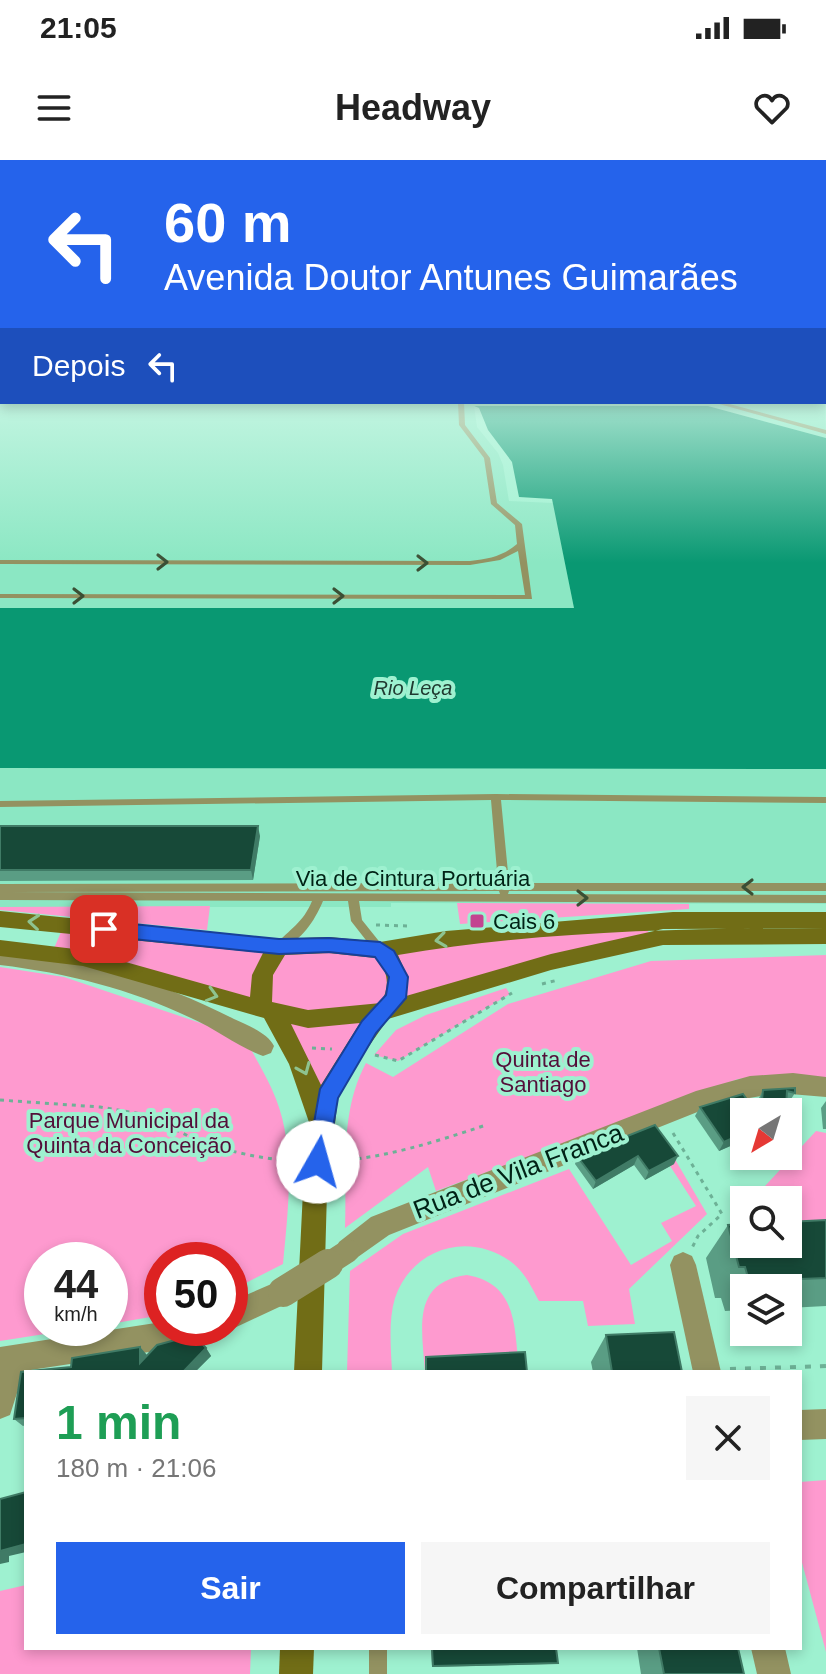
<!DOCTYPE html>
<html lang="pt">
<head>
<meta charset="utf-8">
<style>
  :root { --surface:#fff; --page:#f6f6f6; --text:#222; --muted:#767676; --accent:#2563eb }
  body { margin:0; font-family:Helvetica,sans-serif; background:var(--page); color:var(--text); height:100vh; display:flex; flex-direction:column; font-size:30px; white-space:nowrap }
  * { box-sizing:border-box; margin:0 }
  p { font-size:26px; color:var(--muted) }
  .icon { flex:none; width:44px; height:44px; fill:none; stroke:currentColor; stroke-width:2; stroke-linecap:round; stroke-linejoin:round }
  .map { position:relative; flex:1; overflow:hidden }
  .side { position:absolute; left:24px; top:1210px; width:778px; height:280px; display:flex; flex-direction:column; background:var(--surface); border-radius:0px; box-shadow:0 4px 12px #0003 }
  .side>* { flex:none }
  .guide { position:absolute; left:0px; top:0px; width:826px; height:244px; box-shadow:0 4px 12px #0003; background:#2563eb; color:#fff; overflow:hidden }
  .needle { width:52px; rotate:218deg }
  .controls { position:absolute; left:730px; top:938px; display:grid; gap:16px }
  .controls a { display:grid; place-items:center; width:72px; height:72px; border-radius:0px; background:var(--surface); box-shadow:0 4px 12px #0003; font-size:40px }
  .speed { position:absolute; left:24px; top:1082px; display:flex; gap:16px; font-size:40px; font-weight:700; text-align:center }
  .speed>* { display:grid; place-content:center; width:104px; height:104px; border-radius:50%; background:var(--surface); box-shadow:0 4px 12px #0003; line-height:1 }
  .speed small { font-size:20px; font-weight:400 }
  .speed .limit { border:12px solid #d22; background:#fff; color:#111 }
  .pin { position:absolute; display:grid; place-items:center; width:68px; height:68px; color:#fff; margin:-34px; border-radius:16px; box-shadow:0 4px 12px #0006 }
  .me { position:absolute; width:88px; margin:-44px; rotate:7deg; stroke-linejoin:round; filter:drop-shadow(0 0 6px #0008) }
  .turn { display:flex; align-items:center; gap:28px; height:168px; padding:0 32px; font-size:36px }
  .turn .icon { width:104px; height:104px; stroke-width:2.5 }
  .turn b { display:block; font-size:56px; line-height:68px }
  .then { display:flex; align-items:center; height:76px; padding:0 32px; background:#0003; gap:16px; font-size:30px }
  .round { display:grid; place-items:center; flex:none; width:84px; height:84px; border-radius:0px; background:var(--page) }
  .headline { display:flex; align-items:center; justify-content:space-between; height:136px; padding:0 32px }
  h1 { font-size:48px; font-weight:800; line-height:60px; color:#1e9e55 }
  .primary-button { display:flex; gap:16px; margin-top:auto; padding:16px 32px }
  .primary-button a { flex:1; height:92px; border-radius:0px; background:var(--accent); color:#fff; font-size:32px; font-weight:800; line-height:92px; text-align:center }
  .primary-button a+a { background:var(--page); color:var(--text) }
  .status { display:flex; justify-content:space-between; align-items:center; height:56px; padding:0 40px; background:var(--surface); direction:ltr }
  .status svg { height:22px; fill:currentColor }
  header { display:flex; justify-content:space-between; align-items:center; height:104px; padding:0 32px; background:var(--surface); font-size:36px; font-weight:800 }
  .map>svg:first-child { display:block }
  .built { fill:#8be7c3 }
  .green { fill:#fe9acf }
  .water { fill:#099872 }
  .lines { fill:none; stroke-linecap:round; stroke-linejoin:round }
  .path-far1 { stroke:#6db196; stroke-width:3; stroke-dasharray:4 5; stroke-linecap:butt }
  .path { stroke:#6db196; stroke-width:4; stroke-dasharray:6 9; stroke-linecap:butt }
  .lane { fill:#939261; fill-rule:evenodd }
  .street { fill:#939261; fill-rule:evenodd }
  .secondary { fill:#716d16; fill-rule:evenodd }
  .path-bridge { stroke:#6db196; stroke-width:3; stroke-dasharray:4 5; stroke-linecap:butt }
  .street-bridge-far1 { stroke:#939261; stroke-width:23 }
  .street-bridge { stroke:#939261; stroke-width:30 }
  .wall { fill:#5a9d84 }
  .shaded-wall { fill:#407b66 }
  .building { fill:#174938; stroke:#407b66; stroke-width:2 }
  .oneway { stroke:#3b4f34 }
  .oneway2 { stroke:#8ec38f }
  .route { fill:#2563eb; stroke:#184099; stroke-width:2 }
  .poi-dot { fill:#c34490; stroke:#9ef1d0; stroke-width:3 }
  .labels { text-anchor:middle; stroke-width:8; stroke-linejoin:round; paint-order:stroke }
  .far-water-label { font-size:20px; font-style:italic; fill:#203a30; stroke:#9ef1d0 }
  .street-label { font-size:22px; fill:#002216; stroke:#9ef1d0 }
  .poi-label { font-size:22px; fill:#002216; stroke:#9ef1d0; text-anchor:start }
  .park-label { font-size:22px; fill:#530e39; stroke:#9ef1d0 }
  .near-street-label { font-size:26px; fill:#002216; stroke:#9ef1d0 }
</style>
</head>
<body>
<div class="status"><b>21:05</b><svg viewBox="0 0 49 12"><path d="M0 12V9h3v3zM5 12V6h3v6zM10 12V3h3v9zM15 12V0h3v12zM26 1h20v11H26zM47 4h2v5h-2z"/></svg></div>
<header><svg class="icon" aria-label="menu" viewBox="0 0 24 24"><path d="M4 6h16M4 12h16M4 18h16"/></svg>Headway<svg class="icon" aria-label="heart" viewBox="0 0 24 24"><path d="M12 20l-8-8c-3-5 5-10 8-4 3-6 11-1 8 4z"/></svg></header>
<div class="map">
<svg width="826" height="1514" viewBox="0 0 826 1514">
  <rect width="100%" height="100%" fill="#9ef1d0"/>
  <g class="built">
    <polygon points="824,212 826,278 708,246 474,246 477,267 498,293 503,305 509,341 553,343 574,448 0,448 0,215 2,242 824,242"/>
    <polygon points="0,608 826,609 826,744 391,743 391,747 0,747"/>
  </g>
  <g class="green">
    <polygon points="457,743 689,744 689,749 460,764"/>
    <polygon points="210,746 207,770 0,750 0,747"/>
    <polygon points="642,762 653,779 388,850 327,937 272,852 52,793 64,765 380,790"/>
    <path d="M826 795V920L769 916 738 919 436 1031 428 1007 345 1068C347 1012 339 953 366 903L393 917 508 844 651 801Z"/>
    <path d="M0 807 64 817 245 878C255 898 268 918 276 939 296 990 288 1050 283 1104L230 1131V1100H162V1155L110 1164V1100H42V1168H83L0 1181Z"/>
    <polygon points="506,828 510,834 398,901 374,895 396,870 426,855"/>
    <polygon points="816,971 826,973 826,1093 740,1097 730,1063 744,1048 744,1084 788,1084 788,1040 752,1040"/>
    <path d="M659 972 707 1054 629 1129 635 1164 588 1166 583 1141H539C531 1126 524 1111 510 1101 468 1071 412 1088 395 1138 388 1161 391 1188 392 1212H347L350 1111 403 1074 569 1009 631 1105 672 1081 661 1063 696 1046 650 975Z"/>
    <path d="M467 1115C518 1124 514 1167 519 1209L425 1212C422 1169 411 1122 467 1115Z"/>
    <polygon points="826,1320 826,1492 800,1395 800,1322"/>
    <polygon points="26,1425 26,1488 251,1488 250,1514 0,1514 0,1431"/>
  </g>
  <polygon class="water" points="474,246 708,246 826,278 826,609 0,608 0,448 574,448 552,339 519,337 512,302 488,270 479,248"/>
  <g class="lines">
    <g class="path-far1">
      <polyline points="376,765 409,766"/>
      <polyline points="542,824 558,820"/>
      <polyline points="312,888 332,889"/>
      <polyline points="375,895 398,901 512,833"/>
      <polyline points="0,940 100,947 147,955 198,981"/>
      <polyline points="673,973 722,1054 698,1076 692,1088"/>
    </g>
    <polyline class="path" points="730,1209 826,1206"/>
    <g class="lane">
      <rect x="0" y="191" width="2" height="2"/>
      <rect x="824" y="215" width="2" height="4"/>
      <rect x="0" y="216" width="2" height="4"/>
      <path d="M458 242H464L465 265 490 298 497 343 522 364 532 439 0 438V434L525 435 518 391 500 400 470 405 0 404V400L470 401C489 399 503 396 517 384L515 365 491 344 484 298 459 265Z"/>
      <polygon points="712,242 722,242 826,270 826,274"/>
      <path d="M496 634 826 637V643L501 640 509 723H826V731H509L508 734 826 735V743L359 741 362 760 386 790 384 793H376L351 761 348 741H323C314 762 302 780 281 789L277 788 275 785C290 769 303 763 312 741L0 740V724L498 723 491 640 0 647V641ZM499 731 500 734 10 732Z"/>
      <rect x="369" y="1488" width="18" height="26"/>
    </g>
    <g class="street">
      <path d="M0 789C83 798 160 821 234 859 247 865 268 873 274 886L271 893 263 896C238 887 216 869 191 858 130 829 67 813 0 805Z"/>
      <polygon points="793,913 826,917 826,937 778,933 720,943 389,1075 348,1104 339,1100 335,1091 339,1082 371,1057 696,931 750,916"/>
      <polygon points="683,1092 692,1096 696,1105 721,1212 693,1212 670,1105 674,1096"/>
      <polygon points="283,1119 292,1123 296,1132 292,1141 230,1170 226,1168 230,1168 230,1142"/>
      <polygon points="162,1162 162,1168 209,1168 205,1178 169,1189 24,1211 10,1255 0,1259 0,1187"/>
      <polygon points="826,1249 826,1279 800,1280 800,1250"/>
      <polygon points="751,1488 785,1488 791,1514 757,1514"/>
    </g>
    <g class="secondary">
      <rect x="824" y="200" width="2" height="6"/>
      <path d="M0 751 279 779 329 777 380 782 446 771 673 752H826V768C683 768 539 771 398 795L408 818 406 836 551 794 663 769 826 768V784L663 785 551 810 388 859 362 896 338 938 327 1031 322 1212H294L303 1031 311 968 289 904 264 858 83 806 0 796V780L83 790 250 837 252 815 263 793 0 767ZM329 793 375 798C389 811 390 826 381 843L308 850 272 842 273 815 285 795ZM360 863 321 925 291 864 308 868Z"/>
      <polygon points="280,1488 314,1488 313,1514 279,1514"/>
    </g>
    <path class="path-bridge" d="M198 981C308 1018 379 1001 486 965"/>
    <polyline class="street-bridge-far1" points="325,1106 348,1091"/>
    <polyline class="street-bridge" points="283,1132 328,1104"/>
  </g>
  <g class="wall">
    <polygon points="0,666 260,676 253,720 0,721"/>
    <polygon points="795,928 795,933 789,942 787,942 786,947 783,952 765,952 757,950 758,940 763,930"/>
    <polygon points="826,941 826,969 823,969 821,948"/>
    <polygon points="700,947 744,952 744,980 719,991 695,956"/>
    <polygon points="655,965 674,1004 645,1020 634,1005 593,1029 575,1004 577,996"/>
    <polygon points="826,1060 826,1146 788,1148 788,1128 744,1128 744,1150 725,1151 721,1138 715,1138 706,1098 728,1065"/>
    <polygon points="194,1175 206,1188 211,1196 195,1212 26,1212 26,1265 23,1266 14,1259 21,1212 71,1207 72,1198 140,1187 147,1196 157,1185"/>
    <polygon points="606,1175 682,1212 593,1212 591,1202"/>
    <polygon points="431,1488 556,1488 558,1503 549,1504 432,1507"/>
    <polygon points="637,1488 738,1488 744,1514 641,1514"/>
  </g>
  <g class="shaded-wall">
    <polygon points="258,666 260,676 253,720 251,710"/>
    <polygon points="744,973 744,980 719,991 724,982"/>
    <polygon points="638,996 634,1005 593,1029 596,1021"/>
    <polygon points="678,996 674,1004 645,1020 649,1011"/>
    <polygon points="140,1187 147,1195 140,1203"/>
    <polygon points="206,1188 211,1196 195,1212 183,1212"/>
    <polygon points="26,1384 26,1392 9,1396 9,1402 0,1404 0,1391"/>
  </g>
  <g class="building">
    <polygon points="0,666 258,666 251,710 0,710"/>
    <polygon points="795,928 795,933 787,931 786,947 762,941 763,930"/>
    <polygon points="743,934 756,952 744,952 744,973 724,982 700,947"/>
    <polygon points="655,965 678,996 649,1011 638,996 596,1021 577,996"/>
    <polygon points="826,1060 826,1118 749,1121 745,1107 739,1107 728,1065 744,1064 744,1084 788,1084 788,1062"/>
    <polygon points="674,1172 682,1212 612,1212 606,1175"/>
    <polygon points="194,1175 206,1188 183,1212 26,1212 26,1258 14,1259 21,1212 71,1207 72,1198 140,1187 140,1203 157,1185"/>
    <polygon points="525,1192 527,1212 426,1212 426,1197"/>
    <polygon points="26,1332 26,1384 0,1391 0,1339"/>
    <polygon points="432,1488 556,1488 558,1503 433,1506"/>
    <polygon points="659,1488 738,1488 744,1514 664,1514"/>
  </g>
  <defs><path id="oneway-chevron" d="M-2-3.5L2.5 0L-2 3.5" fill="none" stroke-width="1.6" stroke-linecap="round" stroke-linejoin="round" transform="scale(2)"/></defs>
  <g class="oneway">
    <use href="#oneway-chevron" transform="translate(162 402)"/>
    <use href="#oneway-chevron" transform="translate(422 403)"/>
    <use href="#oneway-chevron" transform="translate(78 436)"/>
    <use href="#oneway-chevron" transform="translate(338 436)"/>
    <use href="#oneway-chevron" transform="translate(748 727) rotate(-180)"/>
    <use href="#oneway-chevron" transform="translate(582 738)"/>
  </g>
  <g class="oneway2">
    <use href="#oneway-chevron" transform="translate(34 762) rotate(-175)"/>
    <use href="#oneway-chevron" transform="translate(441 780) rotate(172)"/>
    <use href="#oneway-chevron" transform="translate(212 835) rotate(16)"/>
    <use href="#oneway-chevron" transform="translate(304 909) rotate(67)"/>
  </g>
  <linearGradient id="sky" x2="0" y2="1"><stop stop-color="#4fa9b9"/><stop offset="0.47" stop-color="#d3f9ea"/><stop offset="1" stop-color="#d3f9ea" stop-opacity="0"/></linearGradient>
  <rect width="826" height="403" fill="url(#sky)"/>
  <polygon class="route" points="104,761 279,779 329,778 380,782 394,791 408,817 406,838 376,873 338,938 326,1009 318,1012 310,1009 307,1002 320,929 362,861 386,835 389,817 375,797 329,792 279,794 104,776 95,769"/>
  <rect class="poi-dot" x="469" y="753" width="16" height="16" rx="4"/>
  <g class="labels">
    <g class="far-water-label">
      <text x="413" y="535">Rio Leça</text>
    </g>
    <g class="street-label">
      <text x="413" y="726">Via de Cintura Portuária</text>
    </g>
    <g class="poi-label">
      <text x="493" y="769">Cais 6</text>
    </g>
    <g class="park-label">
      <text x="543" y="907">Quinta de<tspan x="543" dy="25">Santiago</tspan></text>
      <text x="129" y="968">Parque Municipal da<tspan x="129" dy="25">Quinta da Conceição</tspan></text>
    </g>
    <g class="near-street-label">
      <text transform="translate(518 1011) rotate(-21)" y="9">Rua de Vila Franca</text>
    </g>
  </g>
</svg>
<div class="controls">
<a><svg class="needle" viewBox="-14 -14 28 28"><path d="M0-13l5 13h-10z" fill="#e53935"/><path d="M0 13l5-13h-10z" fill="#767676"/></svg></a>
<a><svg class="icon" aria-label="search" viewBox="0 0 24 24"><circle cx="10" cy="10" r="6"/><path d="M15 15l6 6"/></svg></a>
<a><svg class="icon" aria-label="layers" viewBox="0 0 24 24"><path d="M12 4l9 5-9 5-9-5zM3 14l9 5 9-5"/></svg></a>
</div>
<div class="speed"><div>44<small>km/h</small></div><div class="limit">50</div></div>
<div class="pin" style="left:104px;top:769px;background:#d93025"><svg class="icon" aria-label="arrive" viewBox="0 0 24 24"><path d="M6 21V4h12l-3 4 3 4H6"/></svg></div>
<svg class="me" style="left:318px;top:1002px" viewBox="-20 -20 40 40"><circle r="19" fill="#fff"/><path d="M0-13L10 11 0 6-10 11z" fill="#2563eb"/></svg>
<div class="guide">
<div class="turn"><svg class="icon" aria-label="left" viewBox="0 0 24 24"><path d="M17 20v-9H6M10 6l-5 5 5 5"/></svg><div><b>60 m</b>Avenida Doutor Antunes Guimarães</div></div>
<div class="then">Depois<svg class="icon" aria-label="left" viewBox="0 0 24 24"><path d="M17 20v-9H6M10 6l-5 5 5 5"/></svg></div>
</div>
<section class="side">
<div class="headline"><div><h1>1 min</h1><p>180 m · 21:06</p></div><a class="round"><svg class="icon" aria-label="close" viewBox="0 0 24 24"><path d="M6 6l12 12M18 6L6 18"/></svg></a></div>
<div class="primary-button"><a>Sair</a><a>Compartilhar</a></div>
</section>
</div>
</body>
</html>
